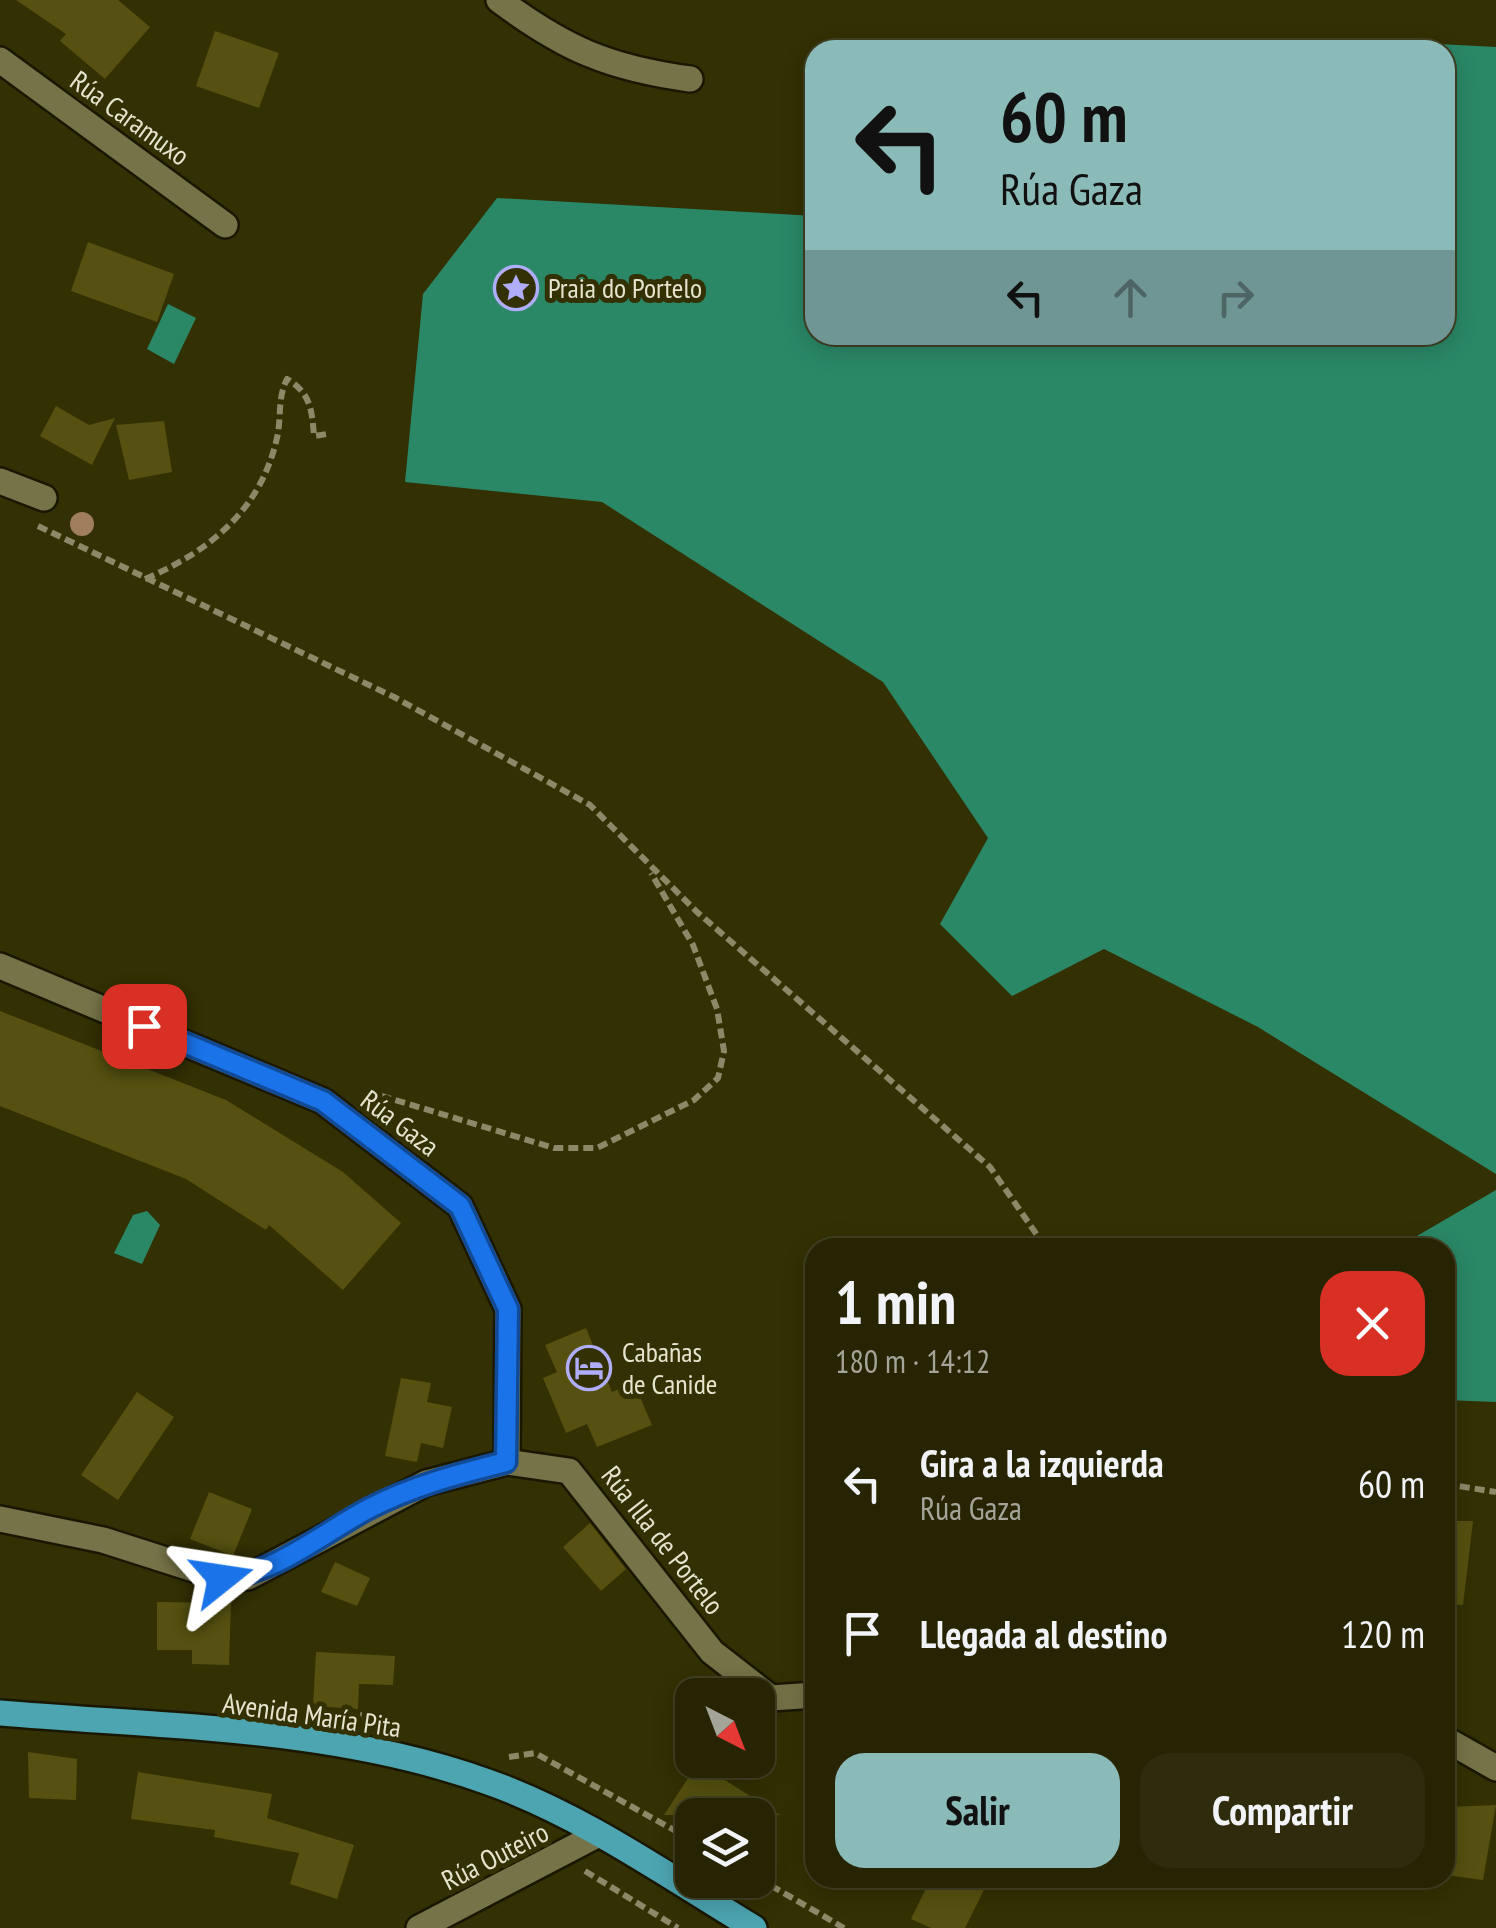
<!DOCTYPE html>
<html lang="es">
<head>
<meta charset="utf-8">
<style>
  :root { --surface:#262402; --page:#2e2c0c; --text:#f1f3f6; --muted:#a4a499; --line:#424124; --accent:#8bbbb9 }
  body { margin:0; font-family:"PT Sans Narrow",sans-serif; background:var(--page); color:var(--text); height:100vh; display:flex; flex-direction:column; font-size:38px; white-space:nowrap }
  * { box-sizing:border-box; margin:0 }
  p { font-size:32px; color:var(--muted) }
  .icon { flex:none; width:55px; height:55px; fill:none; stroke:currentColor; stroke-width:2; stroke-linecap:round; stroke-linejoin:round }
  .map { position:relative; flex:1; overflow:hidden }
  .panel { position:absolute; left:805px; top:1238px; width:650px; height:650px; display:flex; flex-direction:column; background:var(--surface); border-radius:30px; box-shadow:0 5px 25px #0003,0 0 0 2px var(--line) }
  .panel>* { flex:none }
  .banner { position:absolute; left:805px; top:40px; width:650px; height:305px; border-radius:30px; box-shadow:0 5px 25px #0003,0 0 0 2px var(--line); background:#8bbbb9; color:#111; overflow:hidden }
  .needle { width:65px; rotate:138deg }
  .buttons { position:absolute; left:675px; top:1678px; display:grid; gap:20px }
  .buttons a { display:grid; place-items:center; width:100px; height:100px; border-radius:20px; background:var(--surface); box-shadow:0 5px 25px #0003,0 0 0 2px var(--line); font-size:50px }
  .pin { position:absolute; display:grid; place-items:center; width:85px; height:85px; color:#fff; margin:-42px; border-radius:20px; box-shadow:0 5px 15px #0006 }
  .me { position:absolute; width:110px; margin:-55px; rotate:75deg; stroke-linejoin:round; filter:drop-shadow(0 0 8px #0008) }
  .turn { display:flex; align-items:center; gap:35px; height:210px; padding:0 30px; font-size:45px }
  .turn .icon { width:130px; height:130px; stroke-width:2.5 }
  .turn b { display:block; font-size:70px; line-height:85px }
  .lanes { display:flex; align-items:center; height:95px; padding:0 30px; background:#0003; justify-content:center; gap:50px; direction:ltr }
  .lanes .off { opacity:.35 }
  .round { display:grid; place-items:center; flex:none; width:105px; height:105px; border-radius:30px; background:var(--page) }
  .summary { display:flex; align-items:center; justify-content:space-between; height:170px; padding:0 30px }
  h1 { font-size:60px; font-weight:600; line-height:75px }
  .cta { display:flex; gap:20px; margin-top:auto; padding:20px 30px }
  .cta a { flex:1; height:115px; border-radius:30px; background:var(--accent); color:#111; font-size:40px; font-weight:600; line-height:115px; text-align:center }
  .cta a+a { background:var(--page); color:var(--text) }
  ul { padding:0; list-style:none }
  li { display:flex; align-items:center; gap:30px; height:150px; padding:0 30px }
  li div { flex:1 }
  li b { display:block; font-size:38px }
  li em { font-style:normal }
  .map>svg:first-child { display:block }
  .water { fill:#2a8867 }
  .building { fill:#565110 }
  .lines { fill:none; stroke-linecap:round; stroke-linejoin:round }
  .minor-casing { stroke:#1a1700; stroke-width:30 }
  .major-casing { stroke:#1a1700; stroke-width:30 }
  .path { stroke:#8b8967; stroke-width:6; stroke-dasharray:10 5; stroke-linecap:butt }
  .minor { stroke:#767348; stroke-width:25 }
  .major { stroke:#4ca5b1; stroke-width:25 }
  .tree { fill:#a17e5b }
  .route-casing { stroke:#114b97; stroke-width:25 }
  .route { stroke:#1a73e8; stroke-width:18 }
  .labels { text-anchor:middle; stroke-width:10; stroke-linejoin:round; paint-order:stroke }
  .street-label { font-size:28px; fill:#e5e4cd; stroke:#333003 }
  .poi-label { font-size:28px; fill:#e5e4cd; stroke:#333003; text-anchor:start }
</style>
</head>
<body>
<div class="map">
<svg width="1496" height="1928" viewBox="0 0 1496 1928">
  <rect width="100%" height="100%" fill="#333003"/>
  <g class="water">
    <polygon points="1380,41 1496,47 1496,1174 1258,1027 1104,949 1012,996 940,924 988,838 883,682 602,502 405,482 423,294 497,198 815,216 815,335 1445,335 1445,50 1358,50"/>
    <polygon points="168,304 196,318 174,364 147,349"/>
    <polygon points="1496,1190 1496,1402 1445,1400 1445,1248 1398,1247"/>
    <polygon points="147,1211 160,1225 142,1264 114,1253 133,1215"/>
  </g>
  <g class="building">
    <polygon points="16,0 118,0 150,27 105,79 60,41 66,34"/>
    <polygon points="215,31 279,53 259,108 196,86"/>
    <polygon points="88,242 174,274 157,322 71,291"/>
    <polygon points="56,406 89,425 115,418 92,465 40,436"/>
    <polygon points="164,421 172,472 129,480 116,425"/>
    <polygon points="0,1011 226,1100 343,1172 401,1223 343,1290 269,1225 266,1230 186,1179 0,1106"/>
    <polygon points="586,1328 612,1392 634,1383 652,1425 597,1447 587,1424 566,1433 543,1378 557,1372 545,1345"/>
    <polygon points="401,1378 431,1383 427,1402 452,1407 443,1448 421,1443 417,1462 385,1456"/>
    <polygon points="137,1392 174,1417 118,1500 81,1475"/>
    <polygon points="209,1492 252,1509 233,1556 190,1539"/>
    <polygon points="1445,1521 1473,1521 1463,1605 1445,1604"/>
    <polygon points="590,1523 626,1569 601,1591 563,1547"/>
    <polygon points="335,1562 370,1578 357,1606 321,1592"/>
    <polygon points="157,1602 231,1603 229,1665 192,1664 192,1650 157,1650"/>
    <polygon points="316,1652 395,1656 393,1685 359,1684 358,1709 313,1706"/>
    <polygon points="28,1752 77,1759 76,1800 29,1798"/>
    <polygon points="698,1763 780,1815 664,1815"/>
    <polygon points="138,1772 272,1794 267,1818 354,1845 337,1899 290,1884 299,1853 214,1837 215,1830 131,1819"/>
    <polygon points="1496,1805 1483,1880 1445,1875 1450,1807"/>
    <polygon points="931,1878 962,1878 985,1888 965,1928 931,1928 911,1919"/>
  </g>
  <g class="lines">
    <defs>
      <g id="minor">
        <path d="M499 0C565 49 609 68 690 79"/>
        <polyline points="0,60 225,225"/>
        <polyline points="0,481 44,498"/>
        <polyline points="0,966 323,1101 460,1206 508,1309 507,1462"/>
        <polyline points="0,1519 103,1540 222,1578 248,1577 426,1483 507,1462 569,1471 712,1652 771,1698 815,1695"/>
        <polyline points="1445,1739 1496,1768"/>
        <polyline points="419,1928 597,1835"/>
      </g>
      <path id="major" d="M0 1713C162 1727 333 1726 488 1782 582 1815 669 1877 754 1928"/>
    </defs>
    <use href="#minor" class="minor-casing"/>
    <use href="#major" class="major-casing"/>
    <g class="path">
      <polyline points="38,526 394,697 590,805 697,912 990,1167 1046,1248"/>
      <path d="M145 579C212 550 263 508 278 433 281 414 278 397 287 379 311 393 312 411 314 436L327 434"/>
      <polyline points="366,1097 382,1096 554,1148 597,1148 694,1100 718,1078 724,1051 717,1009 693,945 651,873"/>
      <polyline points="1445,1484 1496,1492"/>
      <polyline points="360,1715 387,1720"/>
      <polyline points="509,1757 535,1753 692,1840"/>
      <polyline points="585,1871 678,1928"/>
      <polyline points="758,1878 844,1928"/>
    </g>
    <use href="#minor" class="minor"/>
    <use href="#major" class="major"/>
  </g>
  <circle class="tree" cx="82" cy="524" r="12"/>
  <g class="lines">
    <defs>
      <path id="route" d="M144 1026 323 1101 460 1206 508 1309 506 1462C458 1474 412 1486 368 1509 321 1534 276 1574 222 1578"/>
    </defs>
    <use href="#route" class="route-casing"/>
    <use href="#route" class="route"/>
  </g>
  <defs>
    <symbol id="sight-ring" viewBox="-11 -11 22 22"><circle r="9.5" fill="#333003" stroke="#b0aefa" stroke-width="1.5"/><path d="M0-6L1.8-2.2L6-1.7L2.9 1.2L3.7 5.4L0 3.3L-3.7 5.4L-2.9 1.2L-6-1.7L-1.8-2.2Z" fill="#b0aefa"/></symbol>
    <symbol id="hotel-ring" viewBox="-11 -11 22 22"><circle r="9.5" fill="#333003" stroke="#b0aefa" stroke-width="1.5"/><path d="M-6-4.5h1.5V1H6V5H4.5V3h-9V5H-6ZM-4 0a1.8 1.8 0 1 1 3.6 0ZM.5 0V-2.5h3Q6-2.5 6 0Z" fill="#b0aefa"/></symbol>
  </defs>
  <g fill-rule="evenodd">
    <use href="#sight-ring" x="491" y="263" width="50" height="50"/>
    <use href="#hotel-ring" x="564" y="1343" width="50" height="50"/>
  </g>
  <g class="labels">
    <g class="street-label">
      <text transform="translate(130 118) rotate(36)" y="10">Rúa Caramuxo</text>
      <text transform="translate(400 1123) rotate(37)" y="10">Rúa Gaza</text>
      <text transform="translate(663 1540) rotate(52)" y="10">Rúa Illa de Portelo</text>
      <text transform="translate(312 1715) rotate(8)" y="10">Avenida María Pita</text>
      <text transform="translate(495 1856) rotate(-27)" y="10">Rúa Outeiro</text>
    </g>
    <g class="poi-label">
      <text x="548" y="298">Praia do Portelo</text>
      <text x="622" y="1362">Cabañas<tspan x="622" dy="32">de Canide</tspan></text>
    </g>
  </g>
</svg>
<div class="buttons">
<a><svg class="needle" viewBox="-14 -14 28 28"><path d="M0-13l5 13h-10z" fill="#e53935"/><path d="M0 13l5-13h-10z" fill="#a4a499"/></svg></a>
<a><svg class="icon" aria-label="layers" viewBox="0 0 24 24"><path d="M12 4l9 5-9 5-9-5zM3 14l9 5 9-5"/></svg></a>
</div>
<div class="pin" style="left:144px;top:1026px;background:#d93025"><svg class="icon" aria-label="arrive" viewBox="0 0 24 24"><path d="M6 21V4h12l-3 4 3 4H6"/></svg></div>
<svg class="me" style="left:222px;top:1578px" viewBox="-20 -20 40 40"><path d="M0-17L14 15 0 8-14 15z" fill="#1a73e8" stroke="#fff" stroke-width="4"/></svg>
<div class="banner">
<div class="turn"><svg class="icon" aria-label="left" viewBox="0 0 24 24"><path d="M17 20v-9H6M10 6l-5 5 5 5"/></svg><div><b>60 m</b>Rúa Gaza</div></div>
<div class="lanes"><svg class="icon" aria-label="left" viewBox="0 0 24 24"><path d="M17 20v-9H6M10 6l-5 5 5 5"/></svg><svg class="icon off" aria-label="ahead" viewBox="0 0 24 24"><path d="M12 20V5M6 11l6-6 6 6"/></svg><svg class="icon off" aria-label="right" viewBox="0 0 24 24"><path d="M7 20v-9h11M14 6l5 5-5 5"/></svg></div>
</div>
<section class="panel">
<div class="summary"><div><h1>1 min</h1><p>180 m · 14:12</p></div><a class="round" style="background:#d93025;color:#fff"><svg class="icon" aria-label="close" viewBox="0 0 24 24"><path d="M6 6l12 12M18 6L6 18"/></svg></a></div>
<ul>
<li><svg class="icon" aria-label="left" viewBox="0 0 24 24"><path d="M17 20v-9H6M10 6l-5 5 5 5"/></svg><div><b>Gira a la izquierda</b><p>Rúa Gaza</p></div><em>60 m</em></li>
<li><svg class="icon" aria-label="arrive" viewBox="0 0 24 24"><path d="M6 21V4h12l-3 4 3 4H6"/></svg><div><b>Llegada al destino</b></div><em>120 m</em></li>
</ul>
<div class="cta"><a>Salir</a><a>Compartir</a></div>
</section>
</div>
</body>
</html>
